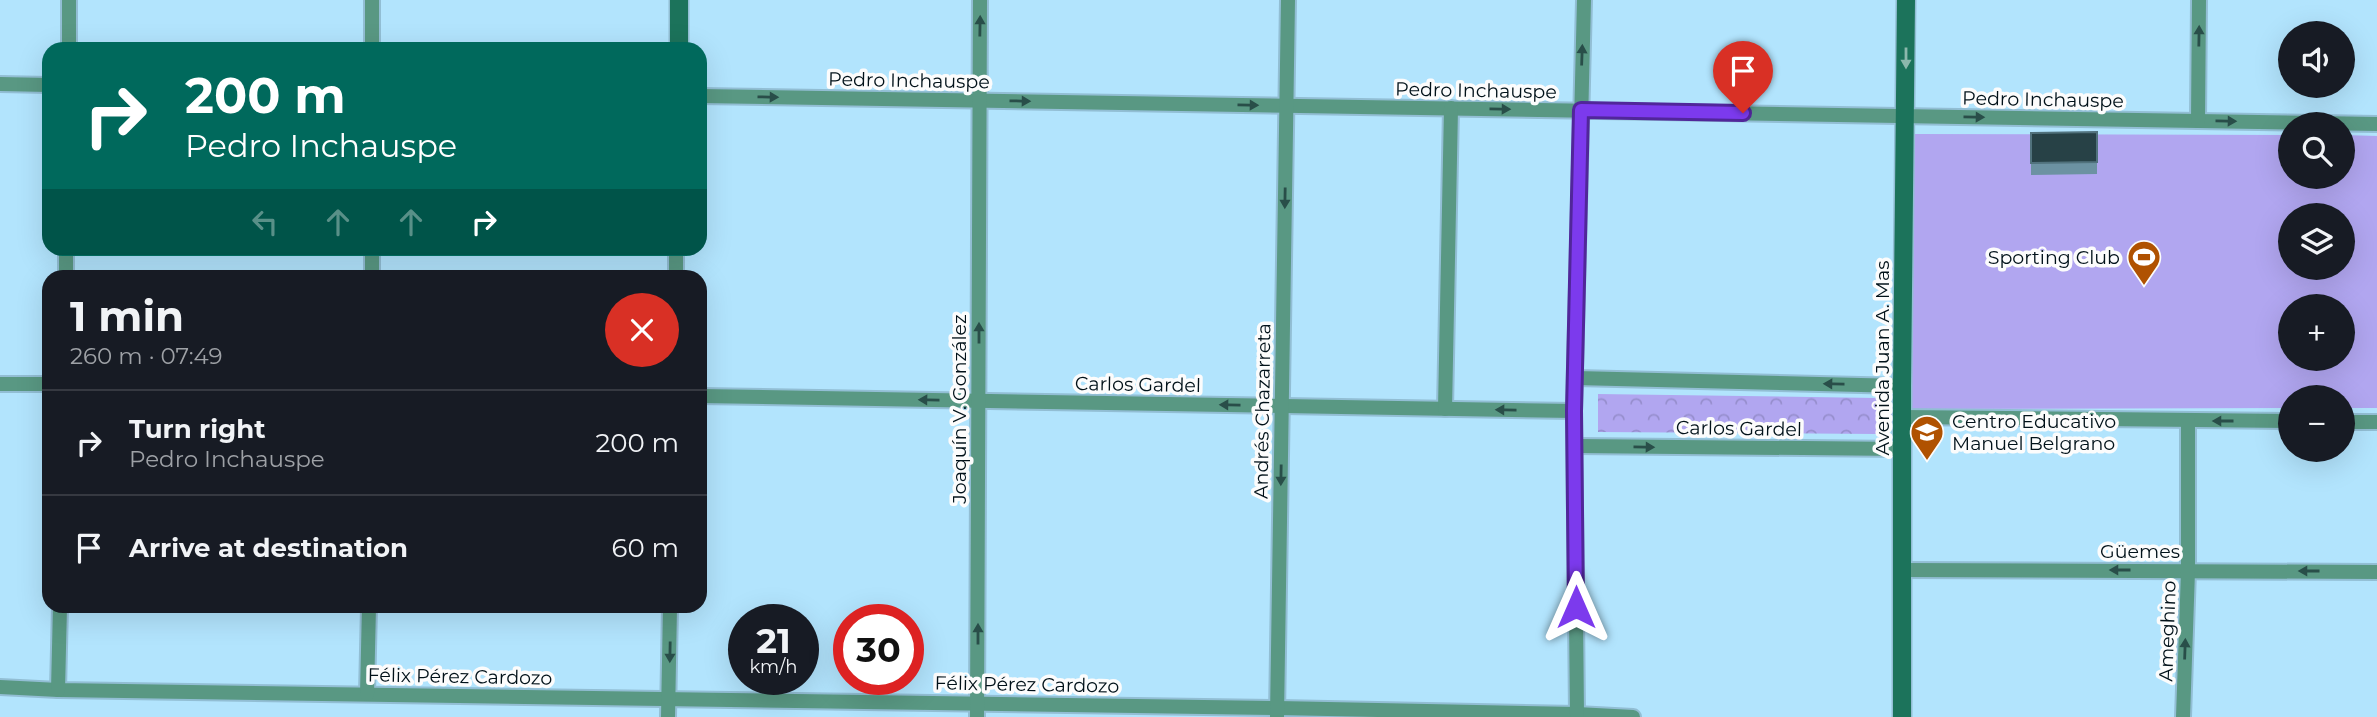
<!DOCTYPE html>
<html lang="en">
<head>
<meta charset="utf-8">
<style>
  :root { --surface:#171b24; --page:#242831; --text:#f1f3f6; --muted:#9ea1a6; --line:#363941 }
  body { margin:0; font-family:Montserrat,sans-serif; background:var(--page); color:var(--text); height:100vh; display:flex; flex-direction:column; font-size:26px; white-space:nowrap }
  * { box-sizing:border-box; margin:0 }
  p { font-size:23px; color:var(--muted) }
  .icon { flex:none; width:38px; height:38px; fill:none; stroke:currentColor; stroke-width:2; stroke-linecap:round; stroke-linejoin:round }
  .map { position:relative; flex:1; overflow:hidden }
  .side { position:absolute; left:42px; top:270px; width:665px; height:343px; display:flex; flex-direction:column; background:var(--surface); border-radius:21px; box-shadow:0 7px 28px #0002 }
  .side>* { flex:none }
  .hud { position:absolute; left:42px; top:42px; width:665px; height:214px; border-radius:21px; box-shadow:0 7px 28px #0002; background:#00695c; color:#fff; overflow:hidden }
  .controls { position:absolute; left:2278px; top:21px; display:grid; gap:14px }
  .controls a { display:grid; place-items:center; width:77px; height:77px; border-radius:50%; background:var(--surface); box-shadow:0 7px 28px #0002; font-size:35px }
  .speed { position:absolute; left:728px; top:604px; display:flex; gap:14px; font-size:35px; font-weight:700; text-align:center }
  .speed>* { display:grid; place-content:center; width:91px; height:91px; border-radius:50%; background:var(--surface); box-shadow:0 7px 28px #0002; line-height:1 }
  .speed small { font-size:18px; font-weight:400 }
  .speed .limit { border:10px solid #d22; background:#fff; color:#111 }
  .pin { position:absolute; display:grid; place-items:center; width:60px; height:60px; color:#fff; margin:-72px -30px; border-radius:50% 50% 50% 0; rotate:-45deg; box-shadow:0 0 7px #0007 }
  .pin .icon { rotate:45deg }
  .me { position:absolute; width:77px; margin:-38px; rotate:0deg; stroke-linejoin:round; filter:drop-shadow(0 0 5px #0008) }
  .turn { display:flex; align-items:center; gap:24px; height:147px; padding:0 28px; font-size:32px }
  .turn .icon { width:91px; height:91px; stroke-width:2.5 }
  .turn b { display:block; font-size:49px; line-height:60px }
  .lanes { display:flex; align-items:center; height:66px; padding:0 28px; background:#0003; justify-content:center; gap:35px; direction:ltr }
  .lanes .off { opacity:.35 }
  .round { display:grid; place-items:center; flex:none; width:74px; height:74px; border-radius:37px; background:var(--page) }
  .overview { display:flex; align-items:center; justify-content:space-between; height:119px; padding:0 28px }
  h1 { font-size:42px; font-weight:700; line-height:52px }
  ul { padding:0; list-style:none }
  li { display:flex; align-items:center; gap:21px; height:105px; padding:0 28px; border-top:2px solid var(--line) }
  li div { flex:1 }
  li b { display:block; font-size:26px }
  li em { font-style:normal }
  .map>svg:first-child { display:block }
  .grass { fill:#b1a6f0; fill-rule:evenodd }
  .park { fill:url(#park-crowns) }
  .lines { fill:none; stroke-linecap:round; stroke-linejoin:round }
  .minor-casing { stroke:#92bed4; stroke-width:18 }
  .secondary-casing { stroke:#92bed4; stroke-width:21 }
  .minor { stroke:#599883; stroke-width:14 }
  .secondary { stroke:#1c735b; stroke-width:18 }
  .wall { fill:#6c92a2 }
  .building { fill:#274146; stroke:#51727d; stroke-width:2 }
  .oneway { fill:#294e49 }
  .oneway2 { fill:#8cb8ac }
  .route-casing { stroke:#51269a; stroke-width:18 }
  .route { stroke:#7c3aed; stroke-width:12 }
  .labels { text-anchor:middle; stroke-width:7; stroke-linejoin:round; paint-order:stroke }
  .street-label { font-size:19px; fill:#011119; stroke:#fcfcfc }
  .poi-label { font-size:19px; fill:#011119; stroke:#fcfcfc; text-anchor:end }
</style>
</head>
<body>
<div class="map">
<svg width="2377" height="717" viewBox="0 0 2377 717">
  <defs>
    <pattern id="park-crowns" width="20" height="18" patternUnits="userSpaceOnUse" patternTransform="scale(1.75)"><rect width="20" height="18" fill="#b1a6f0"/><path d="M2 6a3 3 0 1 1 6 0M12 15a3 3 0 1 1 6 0" fill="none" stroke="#968ecd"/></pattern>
  </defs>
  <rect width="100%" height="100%" fill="#b2e4fd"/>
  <path class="grass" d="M1913 134 2291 135V177H2343V135L2377 136V408H2343V397H2291V408L1909 409ZM2291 215H2343V268H2291ZM2291 306H2343V359H2291Z"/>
  <polygon class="park" points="1598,394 1877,398 1902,417 1876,434 1598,432"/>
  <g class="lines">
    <defs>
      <g id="minor">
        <polyline points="69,49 69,0"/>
        <polyline points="372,49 372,0"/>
        <polyline points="0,84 49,85"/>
        <polyline points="700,96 2377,124"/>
        <polyline points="2198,121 2199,0"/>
        <polyline points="372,248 372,276"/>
        <polyline points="66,276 66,248"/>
        <polyline points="676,276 676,248"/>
        <polyline points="1576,378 1902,386"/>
        <polyline points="0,384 49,384"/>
        <polyline points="700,396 1574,411"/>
        <polyline points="1445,409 1451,108"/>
        <polyline points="1902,417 2291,421"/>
        <polyline points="2343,422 2377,422"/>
        <polyline points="1576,446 1902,449"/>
        <polyline points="1902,570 2377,572"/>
        <polyline points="0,687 58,690 1278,708 1577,714 1633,717"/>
        <polyline points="58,690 60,606"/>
        <polyline points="367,694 369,606"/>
        <polyline points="1577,714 1574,411 1584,0"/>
        <polyline points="1277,716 1288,0"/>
        <polyline points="668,717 670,606"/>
        <polyline points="977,717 980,0"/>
        <polyline points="2183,717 2188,571 2188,421"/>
      </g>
      <g id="secondary">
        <polyline points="679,49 679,0"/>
        <polyline points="1902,717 1902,386 1906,0"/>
      </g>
    </defs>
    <use href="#minor" class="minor-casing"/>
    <use href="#secondary" class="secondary-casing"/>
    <use href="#minor" class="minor"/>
    <use href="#secondary" class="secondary"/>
  </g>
  <polygon class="wall" points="2097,132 2097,174 2031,175 2031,133"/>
  <polygon class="building" points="2097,132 2097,162 2031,163 2031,133"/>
  <defs><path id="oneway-solid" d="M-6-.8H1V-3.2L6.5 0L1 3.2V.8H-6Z" transform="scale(1.75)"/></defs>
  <g class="oneway">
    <use href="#oneway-solid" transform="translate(980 26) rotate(-89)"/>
    <use href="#oneway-solid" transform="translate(2199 36) rotate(-89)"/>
    <use href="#oneway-solid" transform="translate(1582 55) rotate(-88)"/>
    <use href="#oneway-solid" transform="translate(768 97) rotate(1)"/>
    <use href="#oneway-solid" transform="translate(1020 101) rotate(1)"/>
    <use href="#oneway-solid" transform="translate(1248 105) rotate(1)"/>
    <use href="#oneway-solid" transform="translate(1500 109) rotate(1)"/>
    <use href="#oneway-solid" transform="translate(1974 117) rotate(1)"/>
    <use href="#oneway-solid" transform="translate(2226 121) rotate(1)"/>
    <use href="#oneway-solid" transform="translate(1285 198) rotate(91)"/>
    <use href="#oneway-solid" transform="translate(979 333) rotate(-90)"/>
    <use href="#oneway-solid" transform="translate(1834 384) rotate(-179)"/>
    <use href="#oneway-solid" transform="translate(929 400) rotate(-179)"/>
    <use href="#oneway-solid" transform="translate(1230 405) rotate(-179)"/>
    <use href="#oneway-solid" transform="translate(1506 410) rotate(-179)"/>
    <use href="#oneway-solid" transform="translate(2223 421) rotate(-180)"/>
    <use href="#oneway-solid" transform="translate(1644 447) rotate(1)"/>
    <use href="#oneway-solid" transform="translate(1281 475) rotate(91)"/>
    <use href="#oneway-solid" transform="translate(2120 570) rotate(-180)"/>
    <use href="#oneway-solid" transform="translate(2309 571) rotate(-180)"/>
    <use href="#oneway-solid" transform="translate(978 634) rotate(-90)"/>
    <use href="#oneway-solid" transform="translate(2185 649) rotate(-88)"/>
    <use href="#oneway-solid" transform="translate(670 652) rotate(91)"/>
  </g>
  <use class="oneway2" href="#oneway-solid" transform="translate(1906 58) rotate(90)"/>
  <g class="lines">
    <defs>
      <polyline id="route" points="1576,607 1574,411 1581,110 1743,113"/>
    </defs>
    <use href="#route" class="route-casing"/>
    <use href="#route" class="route"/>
  </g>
  <defs>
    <symbol id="stadium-pin" viewBox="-11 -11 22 30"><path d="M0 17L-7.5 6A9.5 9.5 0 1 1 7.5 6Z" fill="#b05201" stroke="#fcfcfc"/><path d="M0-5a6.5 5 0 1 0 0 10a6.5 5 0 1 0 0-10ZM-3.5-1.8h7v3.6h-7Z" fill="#fff"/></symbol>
    <symbol id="school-pin" viewBox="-11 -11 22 30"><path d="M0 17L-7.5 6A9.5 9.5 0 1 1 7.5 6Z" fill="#b05201" stroke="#fcfcfc"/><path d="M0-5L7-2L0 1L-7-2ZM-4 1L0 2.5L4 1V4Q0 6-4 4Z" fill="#fff"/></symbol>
  </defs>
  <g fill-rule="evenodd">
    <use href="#stadium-pin" x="2125" y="238" width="38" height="52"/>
    <use href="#school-pin" x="1908" y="413" width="38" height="52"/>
  </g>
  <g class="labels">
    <g class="street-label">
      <text transform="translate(909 80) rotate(1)" y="7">Pedro Inchauspe</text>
      <text transform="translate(1476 90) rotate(1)" y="7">Pedro Inchauspe</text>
      <text transform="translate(2043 99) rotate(1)" y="7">Pedro Inchauspe</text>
      <text transform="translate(1882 358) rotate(-90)" y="7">Avenida Juan A. Mas</text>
      <text transform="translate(1138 384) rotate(1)" y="7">Carlos Gardel</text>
      <text transform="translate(959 409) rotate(-90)" y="7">Joaquín V. González</text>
      <text transform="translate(1262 411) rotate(-89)" y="7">Andrés Chazarreta</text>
      <text transform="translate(1739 428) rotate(1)" y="7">Carlos Gardel</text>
      <text x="2140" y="558">Güemes</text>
      <text transform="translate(2167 631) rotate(-88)" y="7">Ameghino</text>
      <text transform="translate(460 676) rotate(1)" y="7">Félix Pérez Cardozo</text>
      <text transform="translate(1027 684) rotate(1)" y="7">Félix Pérez Cardozo</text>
    </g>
    <g class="poi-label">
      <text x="2120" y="264">Sporting Club</text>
      <text x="1952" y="428" text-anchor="start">Centro Educativo<tspan x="1952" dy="22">Manuel Belgrano</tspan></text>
    </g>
  </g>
</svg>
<div class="controls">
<a><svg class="icon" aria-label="sound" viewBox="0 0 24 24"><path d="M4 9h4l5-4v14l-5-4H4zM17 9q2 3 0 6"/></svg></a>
<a><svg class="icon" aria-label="search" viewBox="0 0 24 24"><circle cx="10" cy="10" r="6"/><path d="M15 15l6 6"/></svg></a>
<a><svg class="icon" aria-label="layers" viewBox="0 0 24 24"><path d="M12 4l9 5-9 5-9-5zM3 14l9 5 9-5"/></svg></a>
<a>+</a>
<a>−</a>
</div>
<div class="speed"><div>21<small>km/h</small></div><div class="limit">30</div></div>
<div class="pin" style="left:1743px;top:113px;background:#d93025"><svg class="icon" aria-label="arrive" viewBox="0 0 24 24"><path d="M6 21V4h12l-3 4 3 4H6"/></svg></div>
<svg class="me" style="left:1576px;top:607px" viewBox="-20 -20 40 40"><path d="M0-17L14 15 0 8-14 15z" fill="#7c3aed" stroke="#fff" stroke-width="4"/></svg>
<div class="hud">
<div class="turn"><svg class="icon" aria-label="right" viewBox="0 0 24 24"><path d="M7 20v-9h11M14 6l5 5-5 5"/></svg><div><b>200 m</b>Pedro Inchauspe</div></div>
<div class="lanes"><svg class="icon off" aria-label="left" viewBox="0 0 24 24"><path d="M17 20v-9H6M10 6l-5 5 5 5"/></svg><svg class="icon off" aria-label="ahead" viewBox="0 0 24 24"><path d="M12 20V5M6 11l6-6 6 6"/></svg><svg class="icon off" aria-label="ahead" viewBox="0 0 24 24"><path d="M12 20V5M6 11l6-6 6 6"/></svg><svg class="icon" aria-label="right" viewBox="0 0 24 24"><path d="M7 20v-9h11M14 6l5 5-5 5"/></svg></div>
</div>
<section class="side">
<div class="overview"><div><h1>1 min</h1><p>260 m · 07:49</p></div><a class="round" style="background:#d93025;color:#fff"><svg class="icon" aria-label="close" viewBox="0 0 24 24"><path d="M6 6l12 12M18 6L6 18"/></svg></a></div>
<ul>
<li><svg class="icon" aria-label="right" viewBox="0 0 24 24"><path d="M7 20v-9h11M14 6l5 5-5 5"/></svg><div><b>Turn right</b><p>Pedro Inchauspe</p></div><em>200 m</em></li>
<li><svg class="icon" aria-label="arrive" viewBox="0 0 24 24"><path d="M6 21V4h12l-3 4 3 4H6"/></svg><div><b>Arrive at destination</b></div><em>60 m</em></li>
</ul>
</section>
</div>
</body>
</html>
